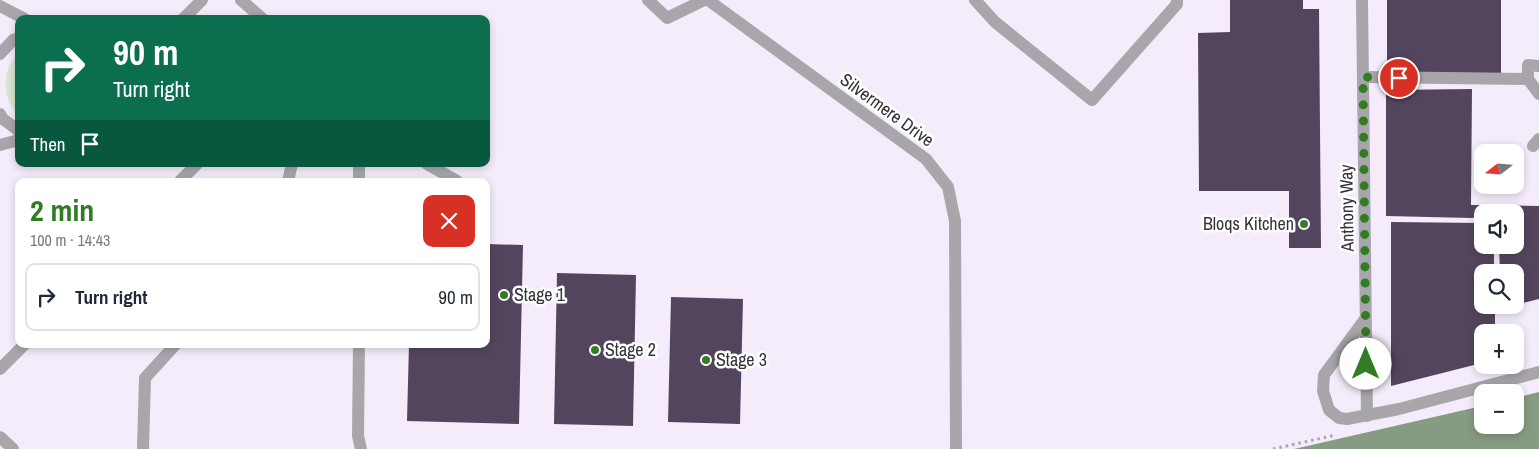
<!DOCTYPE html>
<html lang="en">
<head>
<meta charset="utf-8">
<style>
  :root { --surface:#fff; --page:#f2f2f3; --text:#1f2937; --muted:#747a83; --line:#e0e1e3; --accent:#327d24 }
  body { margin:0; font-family:"Archivo Narrow",sans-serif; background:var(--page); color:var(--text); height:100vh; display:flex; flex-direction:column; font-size:19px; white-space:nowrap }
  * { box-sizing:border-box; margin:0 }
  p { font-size:16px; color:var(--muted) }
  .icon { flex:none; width:28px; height:28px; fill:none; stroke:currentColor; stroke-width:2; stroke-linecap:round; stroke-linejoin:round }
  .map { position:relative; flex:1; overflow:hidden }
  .side { position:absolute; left:15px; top:178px; width:475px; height:170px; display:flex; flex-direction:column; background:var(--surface); border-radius:10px; box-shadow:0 2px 8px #0003 }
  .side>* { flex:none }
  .banner { position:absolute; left:15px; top:15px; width:475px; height:152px; border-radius:10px; box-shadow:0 2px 8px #0003; background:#0b6e4f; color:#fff; overflow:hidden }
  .needle { width:32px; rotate:253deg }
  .buttons { position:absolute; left:1474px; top:144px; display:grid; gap:10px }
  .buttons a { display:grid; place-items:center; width:50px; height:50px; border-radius:10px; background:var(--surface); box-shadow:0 2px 8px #0003; font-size:25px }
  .pin { position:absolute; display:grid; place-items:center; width:42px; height:42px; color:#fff; margin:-21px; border:2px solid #fff; border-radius:50%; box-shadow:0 1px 5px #0007 }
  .me { position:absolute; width:55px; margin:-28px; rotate:0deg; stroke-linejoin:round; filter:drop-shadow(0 0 4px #0008) }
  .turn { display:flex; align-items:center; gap:18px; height:105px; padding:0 15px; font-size:22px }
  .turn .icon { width:65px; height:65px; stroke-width:2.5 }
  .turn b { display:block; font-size:35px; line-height:42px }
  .then { display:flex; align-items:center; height:48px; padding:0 15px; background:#0003; gap:10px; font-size:19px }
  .round { display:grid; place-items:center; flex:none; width:52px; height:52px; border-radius:10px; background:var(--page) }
  .summary { display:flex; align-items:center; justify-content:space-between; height:85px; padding:0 15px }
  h1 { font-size:30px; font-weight:700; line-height:38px; color:var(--accent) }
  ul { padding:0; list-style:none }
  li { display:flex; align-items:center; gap:15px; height:68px; margin:0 10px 8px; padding:0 5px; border:2px solid var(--line); border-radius:10px }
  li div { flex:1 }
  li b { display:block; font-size:19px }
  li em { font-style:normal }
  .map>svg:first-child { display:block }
  .green { fill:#d7e8d4 }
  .water { fill:#869c82 }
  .building { fill:#54455e }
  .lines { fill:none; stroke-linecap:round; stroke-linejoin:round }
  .path { stroke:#aaa4af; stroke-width:3; stroke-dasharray:2.5 4; stroke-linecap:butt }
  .minor { stroke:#a9a6ab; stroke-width:12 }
  .route { stroke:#327d24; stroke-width:9; stroke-dasharray:0 16.2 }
  .poi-dot { fill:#327d24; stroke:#fff; stroke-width:2 }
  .labels { text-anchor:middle; stroke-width:5; stroke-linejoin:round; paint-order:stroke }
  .street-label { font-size:18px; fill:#353238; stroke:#fff }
  .poi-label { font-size:18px; fill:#353238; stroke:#fff; text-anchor:start }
</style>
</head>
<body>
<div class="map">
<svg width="1539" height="449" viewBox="0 0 1539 449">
  <rect width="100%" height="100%" fill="#f4ecfa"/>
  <path class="green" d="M19 53V115C1 99 1 69 19 53Z"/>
  <polygon class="water" points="1539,392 1539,449 1294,449 1482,406 1482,425 1515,425 1515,398"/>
  <g class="building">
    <polygon points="1230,0 1303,0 1303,9 1319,9 1321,248 1289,248 1289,191 1199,191 1198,33 1230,32"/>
    <rect x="1387" y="0" width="114" height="75"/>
    <polygon points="1472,89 1471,205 1539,206 1539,299 1515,305 1515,272 1500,272 1499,245 1515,245 1515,212 1482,212 1482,217 1471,218 1386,216 1386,90"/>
    <polygon points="1391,222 1482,223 1482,245 1494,245 1494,272 1482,272 1482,305 1495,305 1495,332 1482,332 1482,363 1391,386"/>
    <polygon points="486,244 523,245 519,424 407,421 409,344 486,344"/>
    <polygon points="557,273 636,275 633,426 554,424"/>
    <polygon points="671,297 743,299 740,424 668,422"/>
  </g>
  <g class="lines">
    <polyline class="path" points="1273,449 1336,435"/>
    <g class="minor">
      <polyline points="241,0 263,19"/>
      <polyline points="648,0 667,18 704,0"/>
      <polyline points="708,0 926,159 948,187 955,221 956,449"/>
      <polyline points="975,0 995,22 1092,100 1177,4 1177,0"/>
      <polyline points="1362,0 1367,416"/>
      <polyline points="0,6 25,19"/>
      <polyline points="183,19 202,0"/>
      <polyline points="0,54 13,40 19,38"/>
      <polyline points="1363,77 1528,79 1539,94"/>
      <polyline points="1528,79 1528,65 1539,66"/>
      <polyline points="0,114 3,119 19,131"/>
      <polyline points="0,145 19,140"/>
      <polyline points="1533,146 1539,139"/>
      <polyline points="427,164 457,181"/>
      <polyline points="180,181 197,164"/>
      <polyline points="288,181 292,164"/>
      <polyline points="359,181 359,164"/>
      <polyline points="1365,319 1324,375 1323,391 1329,410 1339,418 1347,419 1399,409 1539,372"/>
      <polyline points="359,344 358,436 361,449"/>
      <polyline points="0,369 25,344"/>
      <polyline points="0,437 13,449"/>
      <polyline points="143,449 145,378 176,344"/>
    </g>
  </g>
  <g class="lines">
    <polyline class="route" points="1366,364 1363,77 1399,78"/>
  </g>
  <g class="poi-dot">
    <circle cx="1304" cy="224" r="5"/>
    <circle cx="504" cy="295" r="5"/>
    <circle cx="595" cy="350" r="5"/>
    <circle cx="706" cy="360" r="5"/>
  </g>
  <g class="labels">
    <g class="street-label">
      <text transform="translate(887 110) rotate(36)" y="6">Silvermere Drive</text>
      <text transform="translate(1347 208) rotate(-91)" y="6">Anthony Way</text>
    </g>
    <g class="poi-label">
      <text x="1294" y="230" text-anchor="end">Bloqs Kitchen</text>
      <text x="514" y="301">Stage 1</text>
      <text x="605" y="356">Stage 2</text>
      <text x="716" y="366">Stage 3</text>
    </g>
  </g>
</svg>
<div class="buttons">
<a><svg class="needle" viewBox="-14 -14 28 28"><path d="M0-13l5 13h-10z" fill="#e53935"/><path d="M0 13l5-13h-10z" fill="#747a83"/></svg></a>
<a><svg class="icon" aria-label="sound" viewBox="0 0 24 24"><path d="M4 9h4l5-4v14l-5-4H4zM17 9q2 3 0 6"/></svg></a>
<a><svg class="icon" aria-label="search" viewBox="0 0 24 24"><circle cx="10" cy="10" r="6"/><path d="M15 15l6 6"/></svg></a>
<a>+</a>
<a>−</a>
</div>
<div class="pin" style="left:1399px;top:78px;background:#d93025"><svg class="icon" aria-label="arrive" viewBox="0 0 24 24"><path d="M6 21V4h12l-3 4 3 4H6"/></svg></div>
<svg class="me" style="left:1366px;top:364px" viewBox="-20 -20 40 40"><circle r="19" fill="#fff"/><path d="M0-13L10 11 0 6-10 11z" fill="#327d24"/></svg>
<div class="banner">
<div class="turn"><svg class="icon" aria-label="right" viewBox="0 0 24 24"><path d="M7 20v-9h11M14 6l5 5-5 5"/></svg><div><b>90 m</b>Turn right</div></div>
<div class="then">Then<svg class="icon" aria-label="arrive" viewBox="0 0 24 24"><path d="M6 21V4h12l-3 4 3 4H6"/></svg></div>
</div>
<section class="side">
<div class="summary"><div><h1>2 min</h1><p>100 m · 14:43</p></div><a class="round" style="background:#d93025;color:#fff"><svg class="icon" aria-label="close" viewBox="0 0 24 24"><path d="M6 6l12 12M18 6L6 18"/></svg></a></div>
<ul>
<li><svg class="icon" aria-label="right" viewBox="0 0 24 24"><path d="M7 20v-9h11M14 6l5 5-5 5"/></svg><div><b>Turn right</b></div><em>90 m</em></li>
</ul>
</section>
</div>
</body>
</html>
